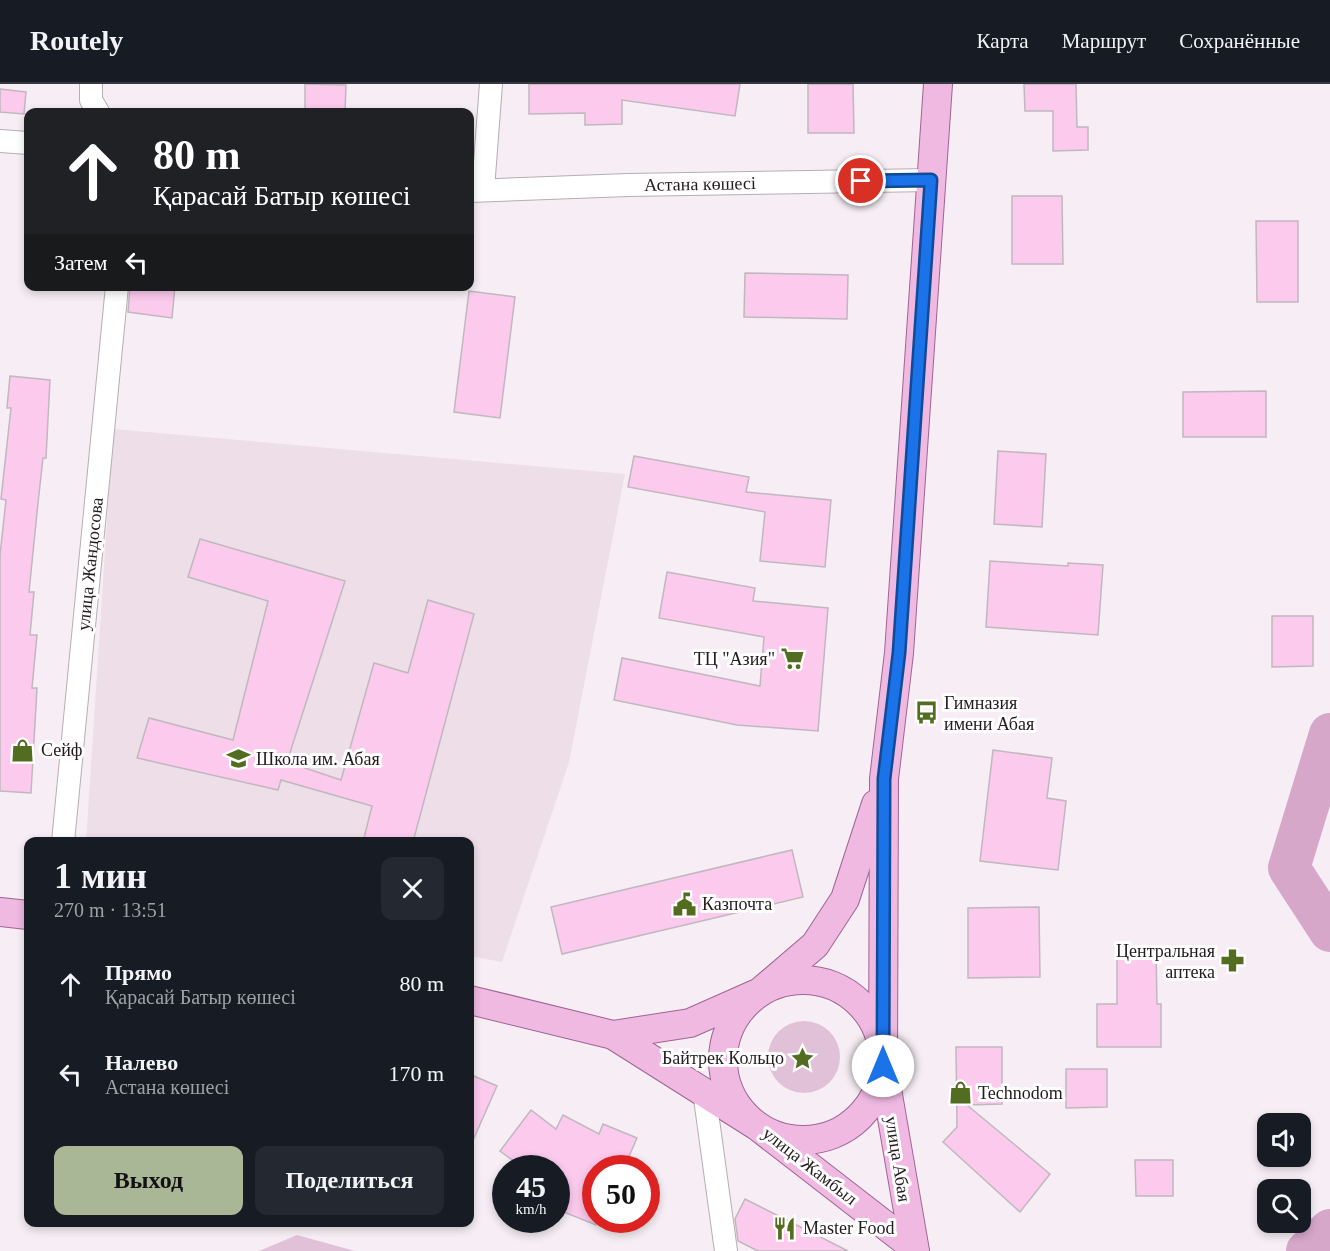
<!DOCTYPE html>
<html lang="ru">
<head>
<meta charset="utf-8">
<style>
  :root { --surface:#171b24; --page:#242831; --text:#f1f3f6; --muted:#9ea1a6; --line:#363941; --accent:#a9b796 }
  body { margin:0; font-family:"Times New Roman",serif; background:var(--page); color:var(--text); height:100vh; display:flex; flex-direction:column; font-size:22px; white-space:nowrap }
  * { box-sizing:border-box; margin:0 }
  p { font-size:20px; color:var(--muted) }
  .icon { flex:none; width:33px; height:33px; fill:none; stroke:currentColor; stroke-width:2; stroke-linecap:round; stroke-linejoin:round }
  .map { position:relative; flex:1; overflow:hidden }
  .panel { position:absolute; left:24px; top:753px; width:450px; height:390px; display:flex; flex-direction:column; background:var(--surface); border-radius:12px; box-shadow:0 3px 9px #0003 }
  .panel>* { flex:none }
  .banner { position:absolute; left:24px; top:24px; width:450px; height:183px; border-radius:12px; box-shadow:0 3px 9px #0003; background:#202124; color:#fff; overflow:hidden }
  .fabs { position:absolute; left:1257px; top:1029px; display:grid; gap:12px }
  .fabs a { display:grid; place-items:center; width:54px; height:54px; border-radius:12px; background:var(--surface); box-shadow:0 3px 9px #0003; font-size:30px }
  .speed { position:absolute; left:492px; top:1071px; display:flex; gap:12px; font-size:30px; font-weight:700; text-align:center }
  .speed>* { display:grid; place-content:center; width:78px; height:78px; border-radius:50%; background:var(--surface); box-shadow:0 3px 9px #0003; line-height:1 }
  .speed small { font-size:15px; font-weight:400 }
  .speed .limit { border:9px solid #d22; background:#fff; color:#111 }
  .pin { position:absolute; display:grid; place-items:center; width:51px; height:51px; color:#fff; margin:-26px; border:3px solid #fff; border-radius:50%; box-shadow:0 2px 6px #0007 }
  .me { position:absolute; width:66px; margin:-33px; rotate:0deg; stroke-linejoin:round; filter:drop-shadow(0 0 4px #0008) }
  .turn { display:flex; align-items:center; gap:21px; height:126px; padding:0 30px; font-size:27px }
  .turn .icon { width:78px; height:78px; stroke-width:2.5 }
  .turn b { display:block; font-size:42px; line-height:51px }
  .then { display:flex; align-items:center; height:57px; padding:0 30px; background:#0003; gap:12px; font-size:22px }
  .round { display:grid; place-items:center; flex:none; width:63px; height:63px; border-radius:12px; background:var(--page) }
  .summary { display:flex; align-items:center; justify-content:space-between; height:102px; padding:0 30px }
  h1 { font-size:36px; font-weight:600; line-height:45px }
  .cta { display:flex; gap:12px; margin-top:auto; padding:12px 30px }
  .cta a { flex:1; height:69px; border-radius:12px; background:var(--accent); color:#111; font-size:24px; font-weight:600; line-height:69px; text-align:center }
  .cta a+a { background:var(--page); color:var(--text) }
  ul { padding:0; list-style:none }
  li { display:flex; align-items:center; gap:18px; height:90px; padding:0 30px }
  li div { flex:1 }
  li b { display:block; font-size:22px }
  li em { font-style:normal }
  header { display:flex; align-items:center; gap:36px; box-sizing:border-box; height:84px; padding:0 30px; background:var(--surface); border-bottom:2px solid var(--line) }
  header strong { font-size:28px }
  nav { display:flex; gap:33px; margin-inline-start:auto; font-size:21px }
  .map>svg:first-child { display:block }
  .built { fill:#eddee8 }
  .green { fill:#e1c1d8 }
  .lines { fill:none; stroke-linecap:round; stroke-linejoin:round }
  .river { stroke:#d6a7c9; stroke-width:42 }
  .building { fill:#fbcaed; stroke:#c0b8be; stroke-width:1.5 }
  .minor-casing { stroke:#b6aeb3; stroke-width:24 }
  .major-casing { stroke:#a06491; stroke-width:30 }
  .minor { stroke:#fff; stroke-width:22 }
  .major { stroke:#efb9e2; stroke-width:28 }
  .route-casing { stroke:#114b97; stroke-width:15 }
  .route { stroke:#1a73e8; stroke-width:10 }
  .labels { text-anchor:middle; stroke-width:6; stroke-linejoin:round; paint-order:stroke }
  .street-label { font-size:18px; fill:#201d1f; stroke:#fffdfe }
  .poi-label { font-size:18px; fill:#201d1f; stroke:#fffdfe; text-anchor:start }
</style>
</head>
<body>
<header>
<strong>Routely</strong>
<nav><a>Карта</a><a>Маршрут</a><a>Сохранённые</a></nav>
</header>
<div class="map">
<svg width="1330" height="1167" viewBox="0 0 1330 1167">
  <rect width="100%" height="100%" fill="#f6eef4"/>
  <polygon class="built" points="113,345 625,390 569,678 502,878 470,872 470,758 86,758"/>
  <g class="green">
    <circle cx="804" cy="973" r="36"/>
    <polygon points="297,1151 355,1167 259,1167"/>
  </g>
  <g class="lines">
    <g class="river">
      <polyline points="1330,650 1289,784 1330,847"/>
      <polyline points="1307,1167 1330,1146"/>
    </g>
  </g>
  <g class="building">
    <polygon points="305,0 346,1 345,28 305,28"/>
    <polygon points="529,0 740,0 735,32 622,16 622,40 585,41 585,29 529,30"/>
    <polygon points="808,0 853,0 854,49 808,49"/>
    <polygon points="1024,0 1076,0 1077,43 1088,43 1088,66 1053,67 1053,27 1025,27"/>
    <polygon points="0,5 26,8 24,30 0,28"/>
    <polygon points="1012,112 1062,112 1063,180 1012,180"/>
    <polygon points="1256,137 1298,137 1298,218 1257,218"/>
    <polygon points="745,189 848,191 847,235 744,233"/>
    <polygon points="130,202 175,202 172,234 128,228"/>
    <polygon points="469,207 515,213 500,334 454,328"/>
    <polygon points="10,292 50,296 46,374 43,374 38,419 29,508 34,508 30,551 37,551 32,604 37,604 31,709 0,707 0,471 6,416 1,415 11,324 7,324"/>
    <polygon points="1266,307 1266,353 1183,353 1183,308"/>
    <polygon points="998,367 1046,370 1042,443 994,440"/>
    <polygon points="634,372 749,393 746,408 831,416 825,483 760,477 765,428 628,403"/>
    <polygon points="200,455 345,497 287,678 341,696 374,579 408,589 428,516 474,530 413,758 363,758 372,722 281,696 278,706 137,674 149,634 233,656 268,517 188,493"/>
    <polygon points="990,477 1068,482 1068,479 1103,481 1098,551 986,543"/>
    <polygon points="667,488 755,504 753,517 828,524 818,647 737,641 614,616 622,574 760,602 764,553 659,534"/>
    <polygon points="1272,532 1313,532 1313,582 1272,583"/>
    <polygon points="993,666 1052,674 1047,714 1066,717 1058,786 980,777"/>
    <polygon points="792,766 803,813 562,870 551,823"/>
    <polygon points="1039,823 1040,893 968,894 968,824"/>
    <polygon points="1117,865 1156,865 1157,920 1161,920 1161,963 1097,963 1097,920 1117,920"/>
    <polygon points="956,963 1002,963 1002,1020 967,1021 1050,1090 1020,1128 943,1058 957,1043"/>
    <polygon points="1066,985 1107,985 1107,1023 1066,1024"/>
    <polygon points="474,992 497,1002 470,1063 470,1003"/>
    <polygon points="531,1026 556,1045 563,1031 599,1050 603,1040 637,1054 624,1084 596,1084 596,1141 556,1125 556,1084 523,1084 500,1067"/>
    <polygon points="1135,1076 1173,1076 1173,1112 1136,1112"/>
    <polygon points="745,1115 848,1167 758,1167 738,1157 735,1135"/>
  </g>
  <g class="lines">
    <defs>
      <g id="minor">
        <polyline points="91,0 91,16 98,28"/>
        <polyline points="0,57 28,59"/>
        <polyline points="483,105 491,0"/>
        <polyline points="470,107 628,101 931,96"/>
        <polyline points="63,758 117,202"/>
        <polyline points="704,1007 726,1167"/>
      </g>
      <g id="major">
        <polyline points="0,828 28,831"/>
        <circle cx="803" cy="976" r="80"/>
        <polyline points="470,916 613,951 757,1042 912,1162"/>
        <polyline points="613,951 690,939 760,908 815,861 845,815 876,720"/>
        <polyline points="915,1167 883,982 884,695 899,569 938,0"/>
      </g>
    </defs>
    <use href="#minor" class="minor-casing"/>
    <use href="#major" class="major-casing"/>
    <use href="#minor" class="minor"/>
    <use href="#major" class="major"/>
  </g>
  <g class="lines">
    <defs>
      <polyline id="route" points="861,97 931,96 899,569 884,695 883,982"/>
    </defs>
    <use href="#route" class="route-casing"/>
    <use href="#route" class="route"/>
  </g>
  <defs>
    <symbol id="supermarket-bare" viewBox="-9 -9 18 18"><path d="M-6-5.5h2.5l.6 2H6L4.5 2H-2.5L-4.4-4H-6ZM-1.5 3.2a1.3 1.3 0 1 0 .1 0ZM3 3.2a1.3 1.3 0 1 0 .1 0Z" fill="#526d20" stroke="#fffdfe" stroke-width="2.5" paint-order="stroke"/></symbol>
    <symbol id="bus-bare" viewBox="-9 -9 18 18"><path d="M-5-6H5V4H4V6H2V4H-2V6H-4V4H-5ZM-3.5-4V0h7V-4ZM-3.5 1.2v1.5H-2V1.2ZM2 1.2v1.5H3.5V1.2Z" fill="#526d20" stroke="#fffdfe" stroke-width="2.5" paint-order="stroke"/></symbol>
    <symbol id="shop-bare" viewBox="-9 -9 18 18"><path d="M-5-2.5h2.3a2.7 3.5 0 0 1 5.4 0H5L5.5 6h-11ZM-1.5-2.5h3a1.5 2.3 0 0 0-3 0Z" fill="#526d20" stroke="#fffdfe" stroke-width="2.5" paint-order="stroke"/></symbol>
    <symbol id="school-bare" viewBox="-9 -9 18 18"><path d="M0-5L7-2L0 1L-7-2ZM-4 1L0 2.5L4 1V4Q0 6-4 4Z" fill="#526d20" stroke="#fffdfe" stroke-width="2.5" paint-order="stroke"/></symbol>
    <symbol id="civic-bare" viewBox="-9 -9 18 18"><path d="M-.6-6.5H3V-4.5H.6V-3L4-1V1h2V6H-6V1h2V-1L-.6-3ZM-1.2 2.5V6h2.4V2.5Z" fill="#526d20" stroke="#fffdfe" stroke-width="2.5" paint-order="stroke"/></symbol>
    <symbol id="pharmacy-bare" viewBox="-9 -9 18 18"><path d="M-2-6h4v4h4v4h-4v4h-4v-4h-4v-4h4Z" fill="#526d20" stroke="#fffdfe" stroke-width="2.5" paint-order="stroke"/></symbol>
    <symbol id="sight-bare" viewBox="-9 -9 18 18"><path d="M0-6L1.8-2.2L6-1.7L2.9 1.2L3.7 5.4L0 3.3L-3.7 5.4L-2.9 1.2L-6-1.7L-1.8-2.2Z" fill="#526d20" stroke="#fffdfe" stroke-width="2.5" paint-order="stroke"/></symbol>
    <symbol id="restaurant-bare" viewBox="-9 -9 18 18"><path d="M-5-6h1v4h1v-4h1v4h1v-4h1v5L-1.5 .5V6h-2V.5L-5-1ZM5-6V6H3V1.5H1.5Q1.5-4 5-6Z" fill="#526d20" stroke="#fffdfe" stroke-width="2.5" paint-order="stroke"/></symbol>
  </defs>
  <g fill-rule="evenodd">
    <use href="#supermarket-bare" x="776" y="558" width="33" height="33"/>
    <use href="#bus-bare" x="910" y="612" width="33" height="33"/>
    <use href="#shop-bare" x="6" y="650" width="33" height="33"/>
    <use href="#school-bare" x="222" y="658" width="33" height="33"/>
    <use href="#civic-bare" x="668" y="804" width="33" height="33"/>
    <use href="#pharmacy-bare" x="1216" y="860" width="33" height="33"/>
    <use href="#sight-bare" x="786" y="958" width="33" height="33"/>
    <use href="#shop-bare" x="944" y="992" width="33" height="33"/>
    <use href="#restaurant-bare" x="768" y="1128" width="33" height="33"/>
  </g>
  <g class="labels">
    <g class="street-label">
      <text transform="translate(700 100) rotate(-1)" y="6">Астана көшесі</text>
      <text transform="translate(90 480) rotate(-84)" y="6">улица Жандосова</text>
      <text transform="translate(898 1075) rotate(81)" y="6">улица Абая</text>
      <text transform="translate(810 1082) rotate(38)" y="6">улица Жамбыл</text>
    </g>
    <g class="poi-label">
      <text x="775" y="581" text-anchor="end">ТЦ "Азия"</text>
      <text x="944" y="625">Гимназия<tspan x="944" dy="21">имени Абая</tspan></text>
      <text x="41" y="672">Сейф</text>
      <text x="256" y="681">Школа им. Абая</text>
      <text x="702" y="826">Казпочта</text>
      <text x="1215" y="873" text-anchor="end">Центральная<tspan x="1215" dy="21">аптека</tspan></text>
      <text x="784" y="980" text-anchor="end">Байтрек Кольцо</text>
      <text x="978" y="1015">Technodom</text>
      <text x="803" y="1150">Master Food</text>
    </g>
  </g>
</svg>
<div class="fabs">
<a><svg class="icon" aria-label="sound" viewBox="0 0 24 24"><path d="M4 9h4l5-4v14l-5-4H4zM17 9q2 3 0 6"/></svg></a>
<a><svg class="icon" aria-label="search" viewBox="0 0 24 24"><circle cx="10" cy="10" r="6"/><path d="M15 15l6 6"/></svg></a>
</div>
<div class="speed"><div>45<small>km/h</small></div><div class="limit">50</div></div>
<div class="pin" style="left:861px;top:97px;background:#d93025"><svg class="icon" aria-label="arrive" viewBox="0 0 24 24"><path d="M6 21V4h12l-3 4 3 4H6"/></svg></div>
<svg class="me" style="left:883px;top:982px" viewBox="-20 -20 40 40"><circle r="19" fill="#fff"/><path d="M0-13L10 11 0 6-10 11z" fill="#1a73e8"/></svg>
<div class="banner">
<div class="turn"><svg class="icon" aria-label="ahead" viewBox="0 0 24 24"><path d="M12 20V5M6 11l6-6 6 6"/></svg><div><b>80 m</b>Қарасай Батыр көшесі</div></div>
<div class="then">Затем<svg class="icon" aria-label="left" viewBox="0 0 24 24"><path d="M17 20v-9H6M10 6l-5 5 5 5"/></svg></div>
</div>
<section class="panel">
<div class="summary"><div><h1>1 мин</h1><p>270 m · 13:51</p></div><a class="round"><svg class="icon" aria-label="close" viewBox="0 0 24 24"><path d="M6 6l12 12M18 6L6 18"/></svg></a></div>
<ul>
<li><svg class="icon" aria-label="ahead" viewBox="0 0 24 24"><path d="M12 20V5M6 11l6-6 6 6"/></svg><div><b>Прямо</b><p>Қарасай Батыр көшесі</p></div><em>80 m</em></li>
<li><svg class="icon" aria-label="left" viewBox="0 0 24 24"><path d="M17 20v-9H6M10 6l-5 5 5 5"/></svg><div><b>Налево</b><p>Астана көшесі</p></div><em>170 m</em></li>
</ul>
<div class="cta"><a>Выход</a><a>Поделиться</a></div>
</section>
</div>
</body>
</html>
